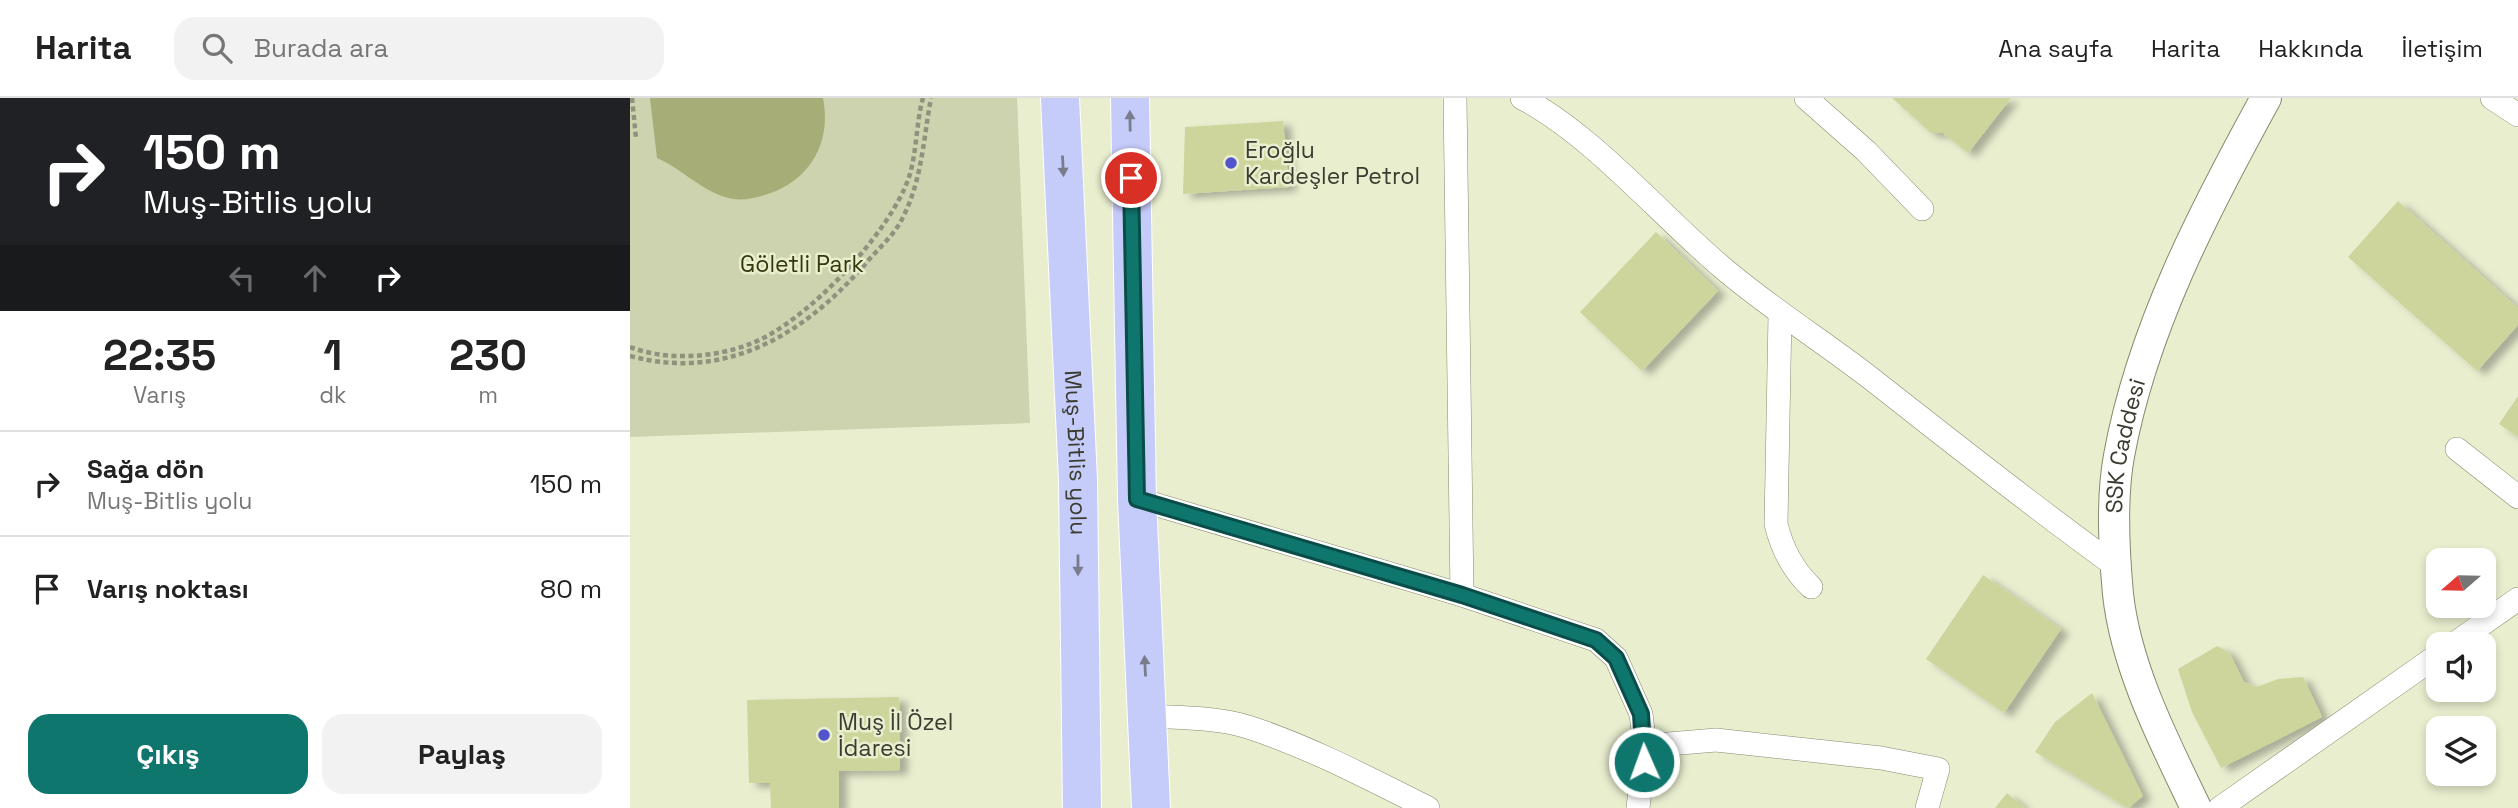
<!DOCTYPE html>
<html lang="tr">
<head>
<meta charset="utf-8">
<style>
  :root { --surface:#fff; --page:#f2f2f2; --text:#222; --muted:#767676; --line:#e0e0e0; --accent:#0f766e }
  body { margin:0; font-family:"Space Grotesk",sans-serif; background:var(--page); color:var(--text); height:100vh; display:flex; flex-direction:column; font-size:26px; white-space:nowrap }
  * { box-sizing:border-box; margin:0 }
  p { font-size:23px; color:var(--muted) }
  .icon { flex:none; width:38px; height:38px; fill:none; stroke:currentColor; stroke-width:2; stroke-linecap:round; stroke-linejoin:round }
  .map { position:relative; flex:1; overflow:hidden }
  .sheet { display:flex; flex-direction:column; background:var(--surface); width:630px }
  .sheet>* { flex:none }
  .hud { background:#202124; color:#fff; overflow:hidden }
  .needle { width:46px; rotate:250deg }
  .tools { position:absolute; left:1796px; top:450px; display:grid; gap:14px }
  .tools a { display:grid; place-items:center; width:70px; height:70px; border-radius:14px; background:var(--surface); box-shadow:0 4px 10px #0003; font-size:35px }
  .pin { position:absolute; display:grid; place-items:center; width:60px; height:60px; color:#fff; margin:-30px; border:4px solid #fff; border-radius:50%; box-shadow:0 2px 7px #0007 }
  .me { position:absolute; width:77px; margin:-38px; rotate:358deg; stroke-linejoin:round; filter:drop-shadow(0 0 5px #0008) }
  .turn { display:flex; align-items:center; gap:24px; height:147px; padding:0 28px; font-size:32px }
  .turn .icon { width:91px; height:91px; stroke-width:2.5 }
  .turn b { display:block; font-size:49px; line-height:60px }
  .lanes { display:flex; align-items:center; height:66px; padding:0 28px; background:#0003; justify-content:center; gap:35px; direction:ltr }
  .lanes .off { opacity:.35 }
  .eta { display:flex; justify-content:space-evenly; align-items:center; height:119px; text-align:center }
  .eta b { font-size:42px; font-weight:700; line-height:49px }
  .action { display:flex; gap:14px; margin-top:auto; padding:14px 28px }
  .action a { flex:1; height:80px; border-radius:21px; background:var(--accent); color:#fff; font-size:28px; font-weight:700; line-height:80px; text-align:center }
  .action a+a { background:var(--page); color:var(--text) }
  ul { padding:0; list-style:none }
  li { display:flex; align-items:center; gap:21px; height:105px; padding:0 28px; border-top:2px solid var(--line) }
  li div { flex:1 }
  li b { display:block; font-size:26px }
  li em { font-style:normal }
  header { display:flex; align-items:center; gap:42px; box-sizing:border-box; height:98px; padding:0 35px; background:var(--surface); border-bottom:2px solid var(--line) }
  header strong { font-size:33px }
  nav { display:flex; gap:38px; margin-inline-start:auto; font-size:24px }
  .search { width:490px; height:63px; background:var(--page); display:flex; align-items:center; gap:18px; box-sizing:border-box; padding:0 24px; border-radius:21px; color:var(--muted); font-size:26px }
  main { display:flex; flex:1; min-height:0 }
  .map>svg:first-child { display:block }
  .green { fill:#cdd2af }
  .water { fill:#a7ad76 }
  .building { fill:#ced59c; filter:url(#shadow) }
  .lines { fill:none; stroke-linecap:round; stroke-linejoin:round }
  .minor-casing { stroke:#868a6e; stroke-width:24 }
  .tertiary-casing { stroke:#868a6e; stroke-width:32 }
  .trunk-casing { stroke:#fff; stroke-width:40 }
  .path { stroke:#8f937e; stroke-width:4.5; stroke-dasharray:5 3.5; stroke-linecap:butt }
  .minor { stroke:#fff; stroke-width:23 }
  .tertiary { stroke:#fff; stroke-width:30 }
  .trunk { stroke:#c6ccfa; stroke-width:38 }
  .oneway { fill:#797d8b }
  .route-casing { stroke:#0a4d48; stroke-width:18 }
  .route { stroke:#0f766e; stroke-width:12 }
  .poi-dot { fill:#5254cb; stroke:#e9eecf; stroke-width:2.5 }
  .labels { text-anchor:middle; stroke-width:5; stroke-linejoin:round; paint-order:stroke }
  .poi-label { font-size:23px; fill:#3a3c30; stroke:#e9eecf; text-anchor:start }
  .park-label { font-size:23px; fill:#34370b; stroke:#e9eecf }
  .street-label { font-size:23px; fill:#3a3c30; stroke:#e9eecf }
</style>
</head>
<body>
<header>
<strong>Harita</strong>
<div class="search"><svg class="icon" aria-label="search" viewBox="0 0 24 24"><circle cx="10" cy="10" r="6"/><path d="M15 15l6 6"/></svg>Burada ara</div>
<nav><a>Ana sayfa</a><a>Harita</a><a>Hakkında</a><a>İletişim</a></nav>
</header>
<main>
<section class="sheet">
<div class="hud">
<div class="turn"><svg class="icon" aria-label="right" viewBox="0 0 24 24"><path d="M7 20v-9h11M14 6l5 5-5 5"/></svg><div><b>150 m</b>Muş-Bitlis yolu</div></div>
<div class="lanes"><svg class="icon off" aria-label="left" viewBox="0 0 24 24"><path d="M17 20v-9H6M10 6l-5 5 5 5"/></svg><svg class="icon off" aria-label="ahead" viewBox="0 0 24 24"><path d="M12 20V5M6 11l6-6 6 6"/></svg><svg class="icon" aria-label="right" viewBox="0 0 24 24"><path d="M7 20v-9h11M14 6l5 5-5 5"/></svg></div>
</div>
<div class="eta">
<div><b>22:35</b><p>Varış</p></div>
<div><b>1</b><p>dk</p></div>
<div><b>230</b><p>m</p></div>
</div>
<ul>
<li><svg class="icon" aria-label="right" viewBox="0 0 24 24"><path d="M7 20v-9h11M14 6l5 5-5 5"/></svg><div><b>Sağa dön</b><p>Muş-Bitlis yolu</p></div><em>150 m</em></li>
<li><svg class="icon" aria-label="arrive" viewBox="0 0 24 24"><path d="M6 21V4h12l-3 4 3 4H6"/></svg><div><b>Varış noktası</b></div><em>80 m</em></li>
</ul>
<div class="action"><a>Çıkış</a><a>Paylaş</a></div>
</section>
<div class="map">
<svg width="1888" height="710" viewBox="0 0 1888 710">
  <defs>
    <filter id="shadow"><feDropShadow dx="8" dy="4.5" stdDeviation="3.5" flood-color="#0004"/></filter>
  </defs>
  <rect width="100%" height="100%" fill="#e9eecf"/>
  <polygon class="green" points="0,0 387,0 400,325 0,339"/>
  <path class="water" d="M20 0H193C201 41 184 76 146 93 133 98 117 103 103 101 74 96 53 71 27 60Z"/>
  <g class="building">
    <polygon points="1262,0 1381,0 1338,55 1313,35 1301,35"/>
    <polygon points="653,23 659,89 553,96 555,29"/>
    <polygon points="1768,103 1888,210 1888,227 1847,273 1718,159"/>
    <polygon points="1026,134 1088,193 1012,273 950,214"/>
    <polygon points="1888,298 1888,339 1869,326"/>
    <polygon points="1353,477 1431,531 1374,615 1296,561"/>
    <polygon points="1587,548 1599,554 1614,584 1627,589 1648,581 1673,579 1692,619 1591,670 1562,614 1548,571"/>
    <polygon points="1462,595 1513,698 1498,710 1405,654 1425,624"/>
    <polygon points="269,599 270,672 209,673 209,710 141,710 140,685 119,685 117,602"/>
    <polygon points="1377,695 1395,710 1365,710"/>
  </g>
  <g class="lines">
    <defs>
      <g id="minor">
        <polyline points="825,0 832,497"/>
        <path d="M892 0C962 36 1033 120 1094 171 1140 210 1191 242 1239 279 1321 343 1402 408 1487 469"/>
        <polyline points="1176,0 1236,53 1292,111"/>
        <polyline points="1862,0 1888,17"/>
        <path d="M1150 217 1146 426C1152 451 1163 472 1181 489"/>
        <polyline points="1827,351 1888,399"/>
        <polyline points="507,401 832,497 966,542 986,560 1011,616 1015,648 1008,710"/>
        <polyline points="1824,546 1888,501"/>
        <path d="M517 618C550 620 586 619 618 629 680 649 740 681 798 710"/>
        <polyline points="1015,648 1086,642 1251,660 1308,671 1297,710"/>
        <polyline points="1590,710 1808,557"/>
      </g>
      <g id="tertiary">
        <path id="s1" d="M1566 710C1534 643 1496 570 1488 496 1484 452 1481 401 1489 358 1512 231 1575 111 1636 0"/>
      </g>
      <g id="trunk">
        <path id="s2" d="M430 0 448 382 452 710"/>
        <polyline points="500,0 507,401 521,710"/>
      </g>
    </defs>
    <use href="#minor" class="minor-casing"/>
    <use href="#tertiary" class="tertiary-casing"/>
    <use href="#trunk" class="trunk-casing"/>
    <g class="path">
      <polyline points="2,0 6,40"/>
      <path d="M0 249C37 263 84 260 120 246 175 226 261 134 279 79 287 54 286 25 293 0"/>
      <path d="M0 258C97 284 175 236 237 164 248 151 263 138 271 123 292 84 293 43 301 0"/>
    </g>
    <use href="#minor" class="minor"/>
    <use href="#tertiary" class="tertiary"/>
    <use href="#trunk" class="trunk"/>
  </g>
  <defs><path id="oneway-solid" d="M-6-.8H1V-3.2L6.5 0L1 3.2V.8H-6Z" transform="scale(1.75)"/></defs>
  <g class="oneway">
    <use href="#oneway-solid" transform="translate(500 23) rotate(-91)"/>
    <use href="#oneway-solid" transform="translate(433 68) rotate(87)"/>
    <use href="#oneway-solid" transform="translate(448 467) rotate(90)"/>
    <use href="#oneway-solid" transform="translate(515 568) rotate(-93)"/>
  </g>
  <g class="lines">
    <defs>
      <polyline id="route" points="501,80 507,401 832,497 966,542 986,560 1011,616 1014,664"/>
    </defs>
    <use href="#route" class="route-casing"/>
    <use href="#route" class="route"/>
  </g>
  <g class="poi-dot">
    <circle cx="601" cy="65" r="7"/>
    <circle cx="194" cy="637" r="7"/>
  </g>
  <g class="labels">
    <g class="poi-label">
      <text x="615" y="60">Eroğlu<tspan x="615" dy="26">Kardeşler Petrol</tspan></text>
      <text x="208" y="632">Muş İl Özel<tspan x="208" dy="26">İdaresi</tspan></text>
    </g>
    <g class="park-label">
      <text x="172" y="174">Göletli Park</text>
    </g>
    <g class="street-label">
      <text dy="8" stroke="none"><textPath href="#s1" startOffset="378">SSK Caddesi</textPath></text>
      <text dy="8" stroke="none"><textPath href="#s2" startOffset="355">Muş-Bitlis yolu</textPath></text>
    </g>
  </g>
</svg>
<div class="tools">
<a><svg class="needle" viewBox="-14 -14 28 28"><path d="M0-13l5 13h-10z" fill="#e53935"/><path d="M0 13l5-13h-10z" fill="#767676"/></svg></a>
<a><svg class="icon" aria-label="sound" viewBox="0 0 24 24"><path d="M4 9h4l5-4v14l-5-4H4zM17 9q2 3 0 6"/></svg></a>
<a><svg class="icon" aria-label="layers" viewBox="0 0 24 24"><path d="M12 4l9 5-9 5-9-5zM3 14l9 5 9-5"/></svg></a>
</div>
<div class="pin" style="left:501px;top:80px;background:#d93025"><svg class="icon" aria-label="arrive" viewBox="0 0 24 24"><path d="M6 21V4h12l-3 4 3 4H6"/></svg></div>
<svg class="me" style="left:1014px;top:664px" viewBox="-20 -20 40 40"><circle r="17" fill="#0f766e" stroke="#fff" stroke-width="3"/><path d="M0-11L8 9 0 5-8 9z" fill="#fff"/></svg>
</div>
</main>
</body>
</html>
